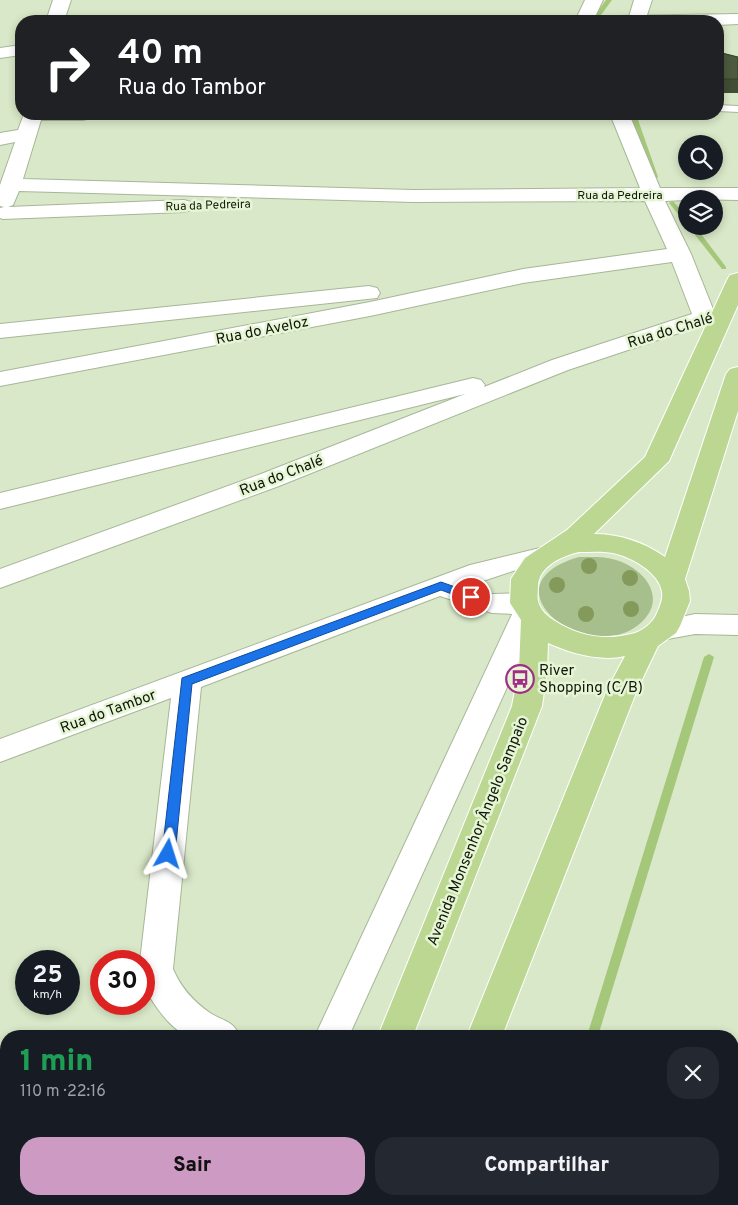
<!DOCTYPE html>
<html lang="pt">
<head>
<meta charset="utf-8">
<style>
  :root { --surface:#171b24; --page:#242831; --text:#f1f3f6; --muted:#9ea1a6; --accent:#cd9ac4 }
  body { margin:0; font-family:Overpass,sans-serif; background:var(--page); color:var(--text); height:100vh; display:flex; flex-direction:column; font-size:19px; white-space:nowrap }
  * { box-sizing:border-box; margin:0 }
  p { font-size:16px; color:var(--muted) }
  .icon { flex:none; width:28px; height:28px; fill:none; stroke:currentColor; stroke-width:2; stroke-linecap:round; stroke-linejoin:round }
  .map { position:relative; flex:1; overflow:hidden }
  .sheet { position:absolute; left:0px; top:1030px; width:739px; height:175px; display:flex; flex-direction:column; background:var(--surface); border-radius:20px 20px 0 0; box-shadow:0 2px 8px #0003 }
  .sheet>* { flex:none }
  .guide { position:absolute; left:15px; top:15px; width:709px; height:105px; border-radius:20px; box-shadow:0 2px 8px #0003; background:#202124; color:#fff; overflow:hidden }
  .fabs { position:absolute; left:678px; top:135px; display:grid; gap:10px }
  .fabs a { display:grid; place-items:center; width:45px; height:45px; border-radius:50%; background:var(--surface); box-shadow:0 2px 8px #0003; font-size:25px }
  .speed { position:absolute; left:15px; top:950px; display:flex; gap:10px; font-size:25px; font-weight:700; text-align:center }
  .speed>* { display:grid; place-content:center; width:65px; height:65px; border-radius:50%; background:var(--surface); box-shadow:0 2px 8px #0003; line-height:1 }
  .speed small { font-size:12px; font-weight:400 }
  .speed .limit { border:8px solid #d22; background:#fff; color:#111 }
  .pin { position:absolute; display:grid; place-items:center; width:42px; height:42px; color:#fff; margin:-21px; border:2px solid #fff; border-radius:50%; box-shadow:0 1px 5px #0007 }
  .me { position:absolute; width:55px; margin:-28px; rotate:6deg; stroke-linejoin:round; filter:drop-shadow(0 0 4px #0008) }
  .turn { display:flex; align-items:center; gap:18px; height:105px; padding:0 20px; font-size:22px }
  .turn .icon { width:65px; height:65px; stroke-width:2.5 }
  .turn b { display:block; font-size:35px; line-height:42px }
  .round { display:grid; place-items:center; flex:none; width:52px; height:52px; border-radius:20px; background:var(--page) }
  .head { display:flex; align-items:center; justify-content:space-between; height:85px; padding:0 20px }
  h1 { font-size:30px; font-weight:800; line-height:38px; color:#1e9e55 }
  .action { display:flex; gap:10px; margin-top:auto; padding:10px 20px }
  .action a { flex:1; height:58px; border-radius:20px; background:var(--accent); color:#111; font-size:20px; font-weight:800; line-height:58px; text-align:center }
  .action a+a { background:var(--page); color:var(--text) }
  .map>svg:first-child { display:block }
  .green { fill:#a7bf8d }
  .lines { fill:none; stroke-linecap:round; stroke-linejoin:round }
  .stream { fill:#a4c77a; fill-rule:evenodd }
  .service-casing { stroke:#a7b697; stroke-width:2 }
  .minor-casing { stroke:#a7b697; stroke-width:2 }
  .tertiary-casing { stroke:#a7b697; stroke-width:2 }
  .secondary-casing { stroke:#a7b697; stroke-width:2 }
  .primary-casing { stroke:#fff; stroke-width:2 }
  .service { fill:#fff; fill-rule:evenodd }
  .minor { fill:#fff; fill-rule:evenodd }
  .tertiary { fill:#fff; fill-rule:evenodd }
  .secondary { fill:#fff; fill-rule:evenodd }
  .primary { fill:#bbd792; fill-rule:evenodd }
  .tree { fill:#839a5b }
  .wall { fill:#424d35 }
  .building { fill:#4d5a3e; stroke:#363f2b }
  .route { fill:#1a73e8; stroke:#114b97 }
  .labels { text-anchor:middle; stroke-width:5; stroke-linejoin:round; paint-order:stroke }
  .far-street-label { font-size:12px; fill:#11160a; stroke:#e6f6d5 }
  .street-label { font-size:15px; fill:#11160a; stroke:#e6f6d5 }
  .poi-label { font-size:15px; fill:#11160a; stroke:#e6f6d5; text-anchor:start }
</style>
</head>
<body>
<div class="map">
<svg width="738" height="1205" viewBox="0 0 738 1205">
  <rect width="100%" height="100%" fill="#d9e8c8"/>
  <path class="green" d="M579 557C591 557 604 556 616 560 648 570 669 602 637 626 585 665 482 585 579 557Z"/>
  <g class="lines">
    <g class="stream">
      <polygon points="606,0 612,0 601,15 597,15 596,14"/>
      <polygon points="630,114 636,114 658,177 657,178 652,177"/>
      <polygon points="672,201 674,202 686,216 686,222 684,221 669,203"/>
      <polygon points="688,226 695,226 726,267 726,269 722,269"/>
      <polygon points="709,654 714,657 598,1036 587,1036 704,657"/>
    </g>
    <defs>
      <g id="service">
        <polygon points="718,105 738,106 738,112 718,111"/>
        <polygon points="512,1199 530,1199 532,1205 514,1205"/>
      </g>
      <g id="minor">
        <polygon points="53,0 71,0 64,21 46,21"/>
        <polygon points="585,0 603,0 593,21 575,21"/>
        <polygon points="634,0 652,0 645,21 628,20"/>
        <polygon points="24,114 93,114 90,118 83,120 41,120 23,179 413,190 640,188 610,114 629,114 660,188 738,188 738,200 686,199 686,200 665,201 691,254 713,309 722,307 730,309 733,314 730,319 709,323 568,370 279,486 0,588 0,569 261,474 465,394 0,509 0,493 473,378 481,380 485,385 484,387 552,360 692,314 672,262 523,283 370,316 0,386 0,372 370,302 523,269 667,249 645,201 413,202 19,191 13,205 8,207 184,200 191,202 194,206 191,210 184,212 3,219 0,218 0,208 4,207 0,206 0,185 15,142 0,145 0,133 18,130"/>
        <polygon points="369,286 377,288 380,293 377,298 0,338 0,324"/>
        <path d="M540 548 549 551 553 557 549 563 513 571 468 586 492 594 525 593 535 596 539 603 535 610 513 614 492 613 440 596 201 687 173 969C181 988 193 1001 210 1013 225 1022 232 1020 240 1036 229 1037 199 1039 189 1036 172 1032 146 997 144 981 143 974 144 968 144 961H140L171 698 0 762V739L470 565Z"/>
      </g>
      <g id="tertiary">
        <polygon points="528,600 538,603 542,610 349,1036 315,1036 514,610 518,603"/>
        <polygon points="238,1199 276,1199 273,1205 235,1205"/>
      </g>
      <g id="secondary">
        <polygon points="738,14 738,24 718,25 718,21 608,21 611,17 617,16"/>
        <polygon points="21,45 21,55 0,58 0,48"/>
        <polygon points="695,614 738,615 738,635 695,634 662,640 652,637 648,630 652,623"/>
      </g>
      <g id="primary">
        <path d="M738 273V305L669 461 594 534C619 534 644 542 665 557L726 374 730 369 738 367V411L685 579 689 591 690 601 680 626 676 633 658 646 637 690 502 1036H467L607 690 625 656C601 662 570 653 548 643L547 670 542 706 413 1036H378L512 706 519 670 521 620 510 603 511 579 525 558 567 530 645 457 727 280 730 275ZM579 552C590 552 602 551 613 553 631 557 659 572 662 592 663 600 660 606 657 613 653 623 642 632 631 634 604 641 579 636 555 621 548 617 540 610 538 601 537 597 538 591 538 586 539 566 562 556 579 552Z"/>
        <polygon points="311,1199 349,1199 346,1205 308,1205"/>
        <polygon points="401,1199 439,1199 437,1205 399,1205"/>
      </g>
    </defs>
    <use href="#service" class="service-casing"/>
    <use href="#minor" class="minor-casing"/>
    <use href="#tertiary" class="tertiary-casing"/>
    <use href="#secondary" class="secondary-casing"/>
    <use href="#primary" class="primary-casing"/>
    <use href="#service" class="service"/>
    <use href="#minor" class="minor"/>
    <use href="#tertiary" class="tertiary"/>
    <use href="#secondary" class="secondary"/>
    <use href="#primary" class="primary"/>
  </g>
  <g class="tree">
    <circle cx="589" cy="566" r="8"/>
    <circle cx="630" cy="578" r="8"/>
    <circle cx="557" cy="585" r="8"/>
    <circle cx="631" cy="609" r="8"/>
    <circle cx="586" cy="614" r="8"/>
  </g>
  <polygon class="wall" points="718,52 738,57 738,93 718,93"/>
  <polygon class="building" points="718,52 738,57 738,79 718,79"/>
  <polygon class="route" points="441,582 475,594 476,597 471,601 441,590 192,684 175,854 173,857 168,859 164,857 162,854 182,678"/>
  <defs>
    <symbol id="bus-ring" viewBox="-11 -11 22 22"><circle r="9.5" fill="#e6f6d5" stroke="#a12d87" stroke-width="1.5"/><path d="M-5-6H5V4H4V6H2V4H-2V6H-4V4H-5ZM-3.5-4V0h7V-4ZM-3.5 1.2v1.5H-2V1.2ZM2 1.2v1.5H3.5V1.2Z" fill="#a12d87"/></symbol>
  </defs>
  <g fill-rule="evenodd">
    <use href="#bus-ring" x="504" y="663" width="32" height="32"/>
  </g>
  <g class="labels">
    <g class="far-street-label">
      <text x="620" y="199">Rua da Pedreira</text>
      <text transform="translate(208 205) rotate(-2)" y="4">Rua da Pedreira</text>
    </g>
    <g class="street-label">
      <text transform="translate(262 330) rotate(-11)" y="5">Rua do Aveloz</text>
      <text transform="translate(670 330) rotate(-17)" y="5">Rua do Chalé</text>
      <text transform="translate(281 475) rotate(-21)" y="5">Rua do Chalé</text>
      <text transform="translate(108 711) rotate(-20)" y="5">Rua do Tambor</text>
      <text transform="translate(477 831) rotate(-68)" y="5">Avenida Monsenhor Ângelo Sampaio</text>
    </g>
    <g class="poi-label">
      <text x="539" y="675">River<tspan x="539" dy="17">Shopping (C/B)</tspan></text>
    </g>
  </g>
</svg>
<div class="fabs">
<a><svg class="icon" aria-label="search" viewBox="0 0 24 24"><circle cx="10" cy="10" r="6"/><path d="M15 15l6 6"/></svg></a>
<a><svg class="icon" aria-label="layers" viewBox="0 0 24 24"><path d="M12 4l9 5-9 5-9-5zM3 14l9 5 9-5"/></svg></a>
</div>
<div class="speed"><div>25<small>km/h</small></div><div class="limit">30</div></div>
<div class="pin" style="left:471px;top:597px;background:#d93025"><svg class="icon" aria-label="arrive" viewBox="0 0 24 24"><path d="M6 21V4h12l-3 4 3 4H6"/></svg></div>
<svg class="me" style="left:168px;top:854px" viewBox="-20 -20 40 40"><path d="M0-17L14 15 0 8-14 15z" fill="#1a73e8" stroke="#fff" stroke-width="4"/></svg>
<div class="guide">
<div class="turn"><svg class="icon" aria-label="right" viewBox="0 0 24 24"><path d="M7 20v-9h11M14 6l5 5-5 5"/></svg><div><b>40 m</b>Rua do Tambor</div></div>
</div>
<section class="sheet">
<div class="head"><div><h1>1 min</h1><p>110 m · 22:16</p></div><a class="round"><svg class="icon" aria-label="close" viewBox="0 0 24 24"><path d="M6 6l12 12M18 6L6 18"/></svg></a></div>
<div class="action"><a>Sair</a><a>Compartilhar</a></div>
</section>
</div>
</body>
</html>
